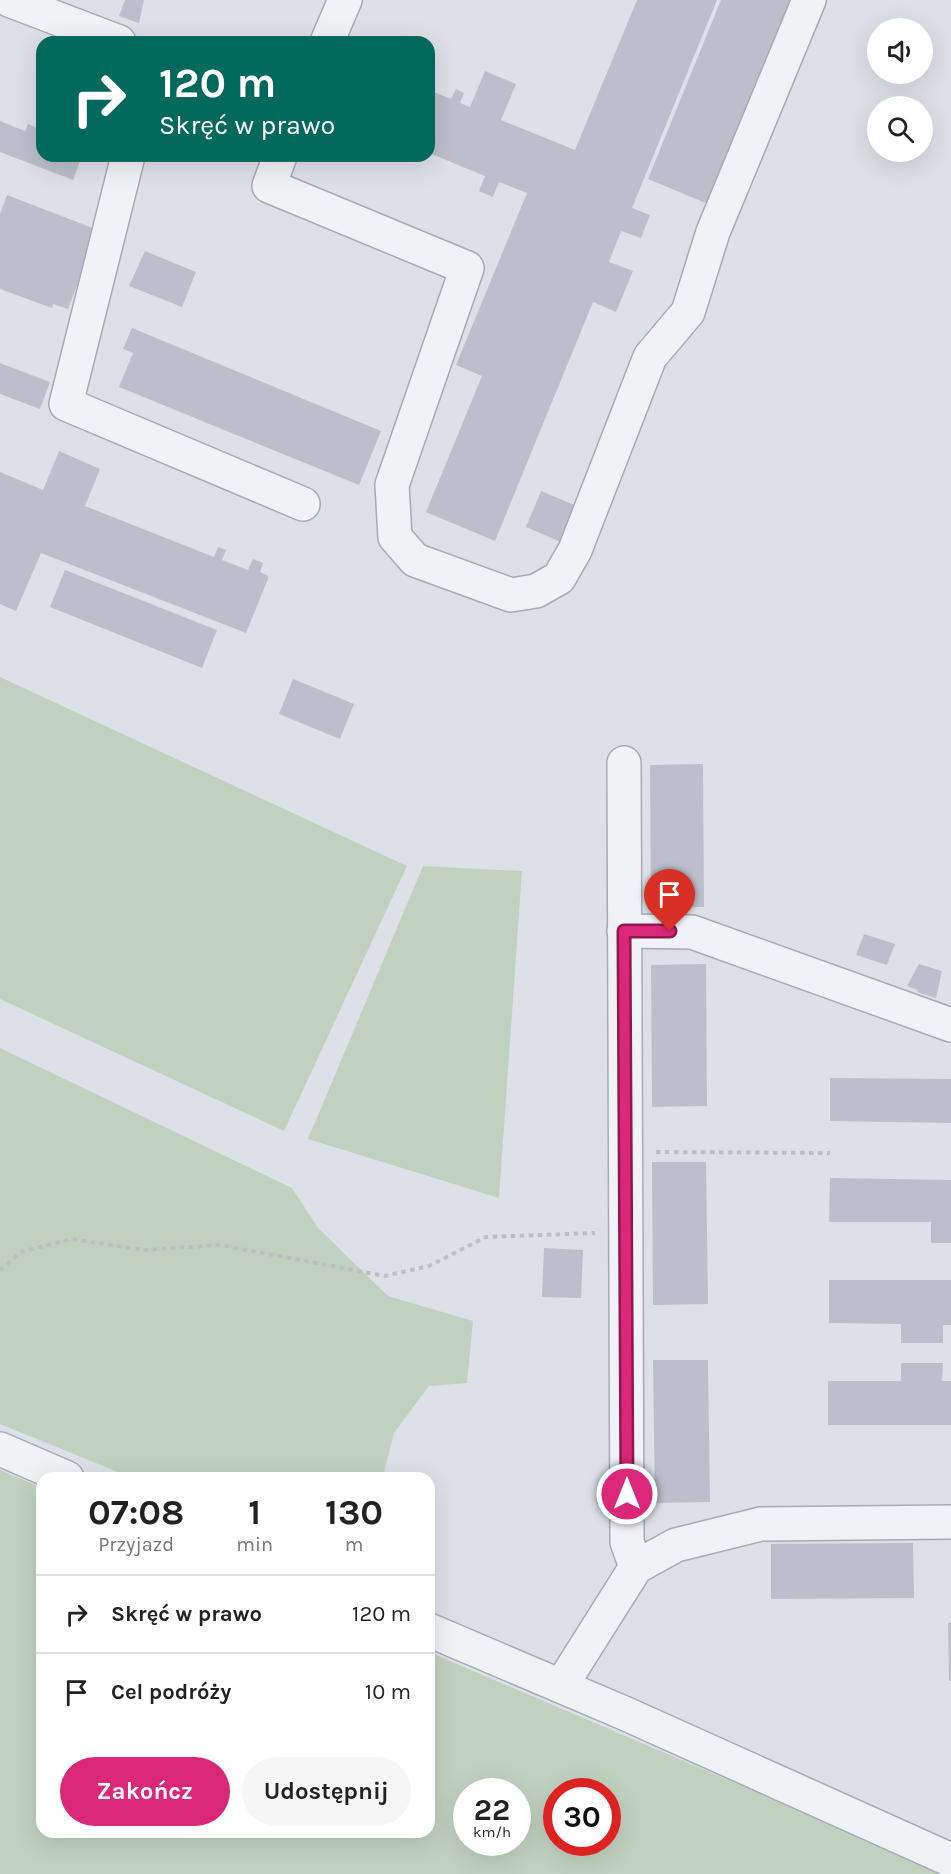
<!DOCTYPE html>
<html lang="pl">
<head>
<meta charset="utf-8">
<style>
  :root { --surface:#fff; --page:#f6f6f6; --text:#222; --muted:#767676; --line:#e0e0e0; --accent:#db2777 }
  body { margin:0; font-family:Karla,sans-serif; background:var(--page); color:var(--text); height:100vh; display:flex; flex-direction:column; font-size:22px; white-space:nowrap }
  * { box-sizing:border-box; margin:0 }
  p { font-size:20px; color:var(--muted) }
  .icon { flex:none; width:33px; height:33px; fill:none; stroke:currentColor; stroke-width:2; stroke-linecap:round; stroke-linejoin:round }
  .map { position:relative; flex:1; overflow:hidden }
  .sheet { position:absolute; left:36px; top:1472px; width:399px; height:366px; display:flex; flex-direction:column; background:var(--surface); border-radius:18px; box-shadow:0 6px 24px #0002 }
  .sheet>* { flex:none }
  .hud { position:absolute; left:36px; top:36px; width:399px; height:126px; border-radius:18px; box-shadow:0 6px 24px #0002; background:#00695c; color:#fff; overflow:hidden }
  .buttons { position:absolute; left:867px; top:18px; display:grid; gap:12px }
  .buttons a { display:grid; place-items:center; width:66px; height:66px; border-radius:50%; background:var(--surface); box-shadow:0 6px 24px #0002; font-size:30px }
  .speed { position:absolute; left:453px; top:1778px; display:flex; gap:12px; font-size:30px; font-weight:700; text-align:center }
  .speed>* { display:grid; place-content:center; width:78px; height:78px; border-radius:50%; background:var(--surface); box-shadow:0 6px 24px #0002; line-height:1 }
  .speed small { font-size:15px; font-weight:400 }
  .speed .limit { border:9px solid #d22; background:#fff; color:#111 }
  .pin { position:absolute; display:grid; place-items:center; width:51px; height:51px; color:#fff; margin:-62px -26px; border-radius:50% 50% 50% 0; rotate:-45deg; box-shadow:0 0 6px #0007 }
  .pin .icon { rotate:45deg }
  .me { position:absolute; width:66px; margin:-33px; rotate:0deg; stroke-linejoin:round; filter:drop-shadow(0 0 4px #0008) }
  .turn { display:flex; align-items:center; gap:21px; height:126px; padding:0 24px; font-size:27px }
  .turn .icon { width:78px; height:78px; stroke-width:2.5 }
  .turn b { display:block; font-size:42px; line-height:51px }
  .eta { display:flex; justify-content:space-evenly; align-items:center; height:102px; text-align:center }
  .eta b { font-size:36px; font-weight:700; line-height:42px }
  .cta { display:flex; gap:12px; margin-top:auto; padding:12px 24px }
  .cta a { flex:1; height:69px; border-radius:36px; background:var(--accent); color:#fff; font-size:24px; font-weight:700; line-height:69px; text-align:center }
  .cta a+a { background:var(--page); color:var(--text) }
  ul { padding:0; list-style:none }
  li { display:flex; align-items:center; gap:18px; height:78px; padding:0 24px; border-top:2px solid var(--line) }
  li div { flex:1 }
  li b { display:block; font-size:22px }
  li em { font-style:normal }
  .map>svg:first-child { display:block }
  .green { fill:#c0d2bf; fill-rule:evenodd }
  .building { fill:#bcbecb }
  .lines { fill:none; stroke-linecap:round; stroke-linejoin:round }
  .minor-casing { stroke:#a7aab5; stroke-width:36 }
  .path { stroke:#bcbec6; stroke-width:4; stroke-dasharray:4.5 4.5; stroke-linecap:butt }
  .minor { stroke:#f1f2f6; stroke-width:33 }
  .route-casing { stroke:#8e194d; stroke-width:15 }
  .route { stroke:#db2777; stroke-width:10 }
</style>
</head>
<body>
<div class="map">
<svg width="951" height="1874" viewBox="0 0 951 1874">
  <rect width="100%" height="100%" fill="#dee0e8"/>
  <g class="green">
    <polygon points="0,677 407,866 284,1131 0,999"/>
    <polygon points="423,866 522,871 499,1198 308,1139"/>
    <polygon points="0,1048 292,1188 318,1228 388,1296 473,1321 467,1383 429,1386 394,1433 383,1477 130,1477 0,1424"/>
    <path d="M0 1470 42 1488V1832H429V1652L948 1874H0ZM466 1791H518V1842H466ZM556 1791H608V1842H556Z"/>
  </g>
  <g class="building">
    <polygon points="125,0 144,0 139,23 119,16"/>
    <polygon points="637,0 717,0 632,208 650,215 641,238 621,231 609,262 633,271 616,312 593,302 495,541 426,512 482,376 456,365 527,193 499,182 493,197 479,191 485,176 429,153 429,90 451,99 456,89 464,93 460,103 470,107 485,71 516,84 501,120 575,150"/>
    <polygon points="721,0 797,0 713,206 648,179"/>
    <polygon points="0,121 25,131 28,124 42,130 42,156 67,156 80,161 73,180 0,152"/>
    <polygon points="7,195 98,230 68,309 53,304 52,308 0,289 0,214"/>
    <polygon points="145,251 196,272 182,307 129,286"/>
    <polygon points="132,328 381,431 359,485 119,387 133,353 123,349"/>
    <polygon points="0,363 50,382 40,409 0,394"/>
    <polygon points="59,451 100,469 85,506 214,557 218,547 226,550 222,560 248,570 253,559 263,563 260,572 268,576 268,579 246,633 41,553 16,611 0,604 0,472 43,490"/>
    <polygon points="541,491 586,510 570,546 526,527"/>
    <polygon points="65,570 217,630 202,668 50,607"/>
    <polygon points="293,679 354,704 340,739 279,714"/>
    <polygon points="703,764 704,907 651,907 650,765"/>
    <polygon points="864,934 895,944 887,965 856,955"/>
    <polygon points="706,964 707,1106 652,1107 651,965"/>
    <polygon points="919,964 942,971 936,998 917,992 918,990 907,986"/>
    <polygon points="830,1078 951,1079 951,1123 830,1121"/>
    <polygon points="652,1162 706,1162 708,1304 653,1305"/>
    <polygon points="830,1178 951,1180 951,1243 931,1243 931,1222 829,1222"/>
    <polygon points="544,1248 583,1250 581,1298 542,1297"/>
    <polygon points="829,1280 951,1280 951,1325 943,1325 943,1343 901,1343 901,1324 829,1323"/>
    <polygon points="653,1360 708,1360 710,1502 655,1503"/>
    <polygon points="901,1363 943,1363 942,1381 951,1381 951,1425 828,1425 828,1381 901,1381"/>
    <polygon points="913,1543 914,1598 771,1599 771,1544"/>
    <polygon points="948,1623 951,1623 951,1681 949,1681"/>
  </g>
  <g class="lines">
    <defs>
      <g id="minor">
        <polyline points="9,0 119,42"/>
        <polyline points="327,42 345,0"/>
        <polyline points="128,156 66,404 303,504"/>
        <polyline points="280,156 269,186 467,268 392,485 395,537 415,560 511,595 536,591 559,578 575,550 650,357 688,312 713,232 809,0"/>
        <polyline points="624,763 627,1542 636,1567"/>
        <polyline points="624,931 692,932 951,1025"/>
        <polyline points="0,1449 67,1478"/>
        <polyline points="429,1630 624,1713 951,1860"/>
        <polyline points="561,1686 636,1567 676,1545 761,1524 951,1522"/>
      </g>
    </defs>
    <use href="#minor" class="minor-casing"/>
    <g class="path">
      <polyline points="656,1152 830,1153"/>
      <polyline points="0,1270 21,1252 71,1239 144,1250 220,1245 385,1276 429,1266 486,1237 595,1233"/>
    </g>
    <use href="#minor" class="minor"/>
  </g>
  <g class="lines">
    <defs>
      <polyline id="route" points="627,1494 624,931 670,931"/>
    </defs>
    <use href="#route" class="route-casing"/>
    <use href="#route" class="route"/>
  </g>
</svg>
<div class="buttons">
<a><svg class="icon" aria-label="sound" viewBox="0 0 24 24"><path d="M4 9h4l5-4v14l-5-4H4zM17 9q2 3 0 6"/></svg></a>
<a><svg class="icon" aria-label="search" viewBox="0 0 24 24"><circle cx="10" cy="10" r="6"/><path d="M15 15l6 6"/></svg></a>
</div>
<div class="speed"><div>22<small>km/h</small></div><div class="limit">30</div></div>
<div class="pin" style="left:670px;top:931px;background:#d93025"><svg class="icon" aria-label="arrive" viewBox="0 0 24 24"><path d="M6 21V4h12l-3 4 3 4H6"/></svg></div>
<svg class="me" style="left:627px;top:1494px" viewBox="-20 -20 40 40"><circle r="17" fill="#db2777" stroke="#fff" stroke-width="3"/><path d="M0-11L8 9 0 5-8 9z" fill="#fff"/></svg>
<div class="hud">
<div class="turn"><svg class="icon" aria-label="right" viewBox="0 0 24 24"><path d="M7 20v-9h11M14 6l5 5-5 5"/></svg><div><b>120 m</b>Skręć w prawo</div></div>
</div>
<section class="sheet">
<div class="eta">
<div><b>07:08</b><p>Przyjazd</p></div>
<div><b>1</b><p>min</p></div>
<div><b>130</b><p>m</p></div>
</div>
<ul>
<li><svg class="icon" aria-label="right" viewBox="0 0 24 24"><path d="M7 20v-9h11M14 6l5 5-5 5"/></svg><div><b>Skręć w prawo</b></div><em>120 m</em></li>
<li><svg class="icon" aria-label="arrive" viewBox="0 0 24 24"><path d="M6 21V4h12l-3 4 3 4H6"/></svg><div><b>Cel podróży</b></div><em>10 m</em></li>
</ul>
<div class="cta"><a>Zakończ</a><a>Udostępnij</a></div>
</section>
</div>
</body>
</html>
